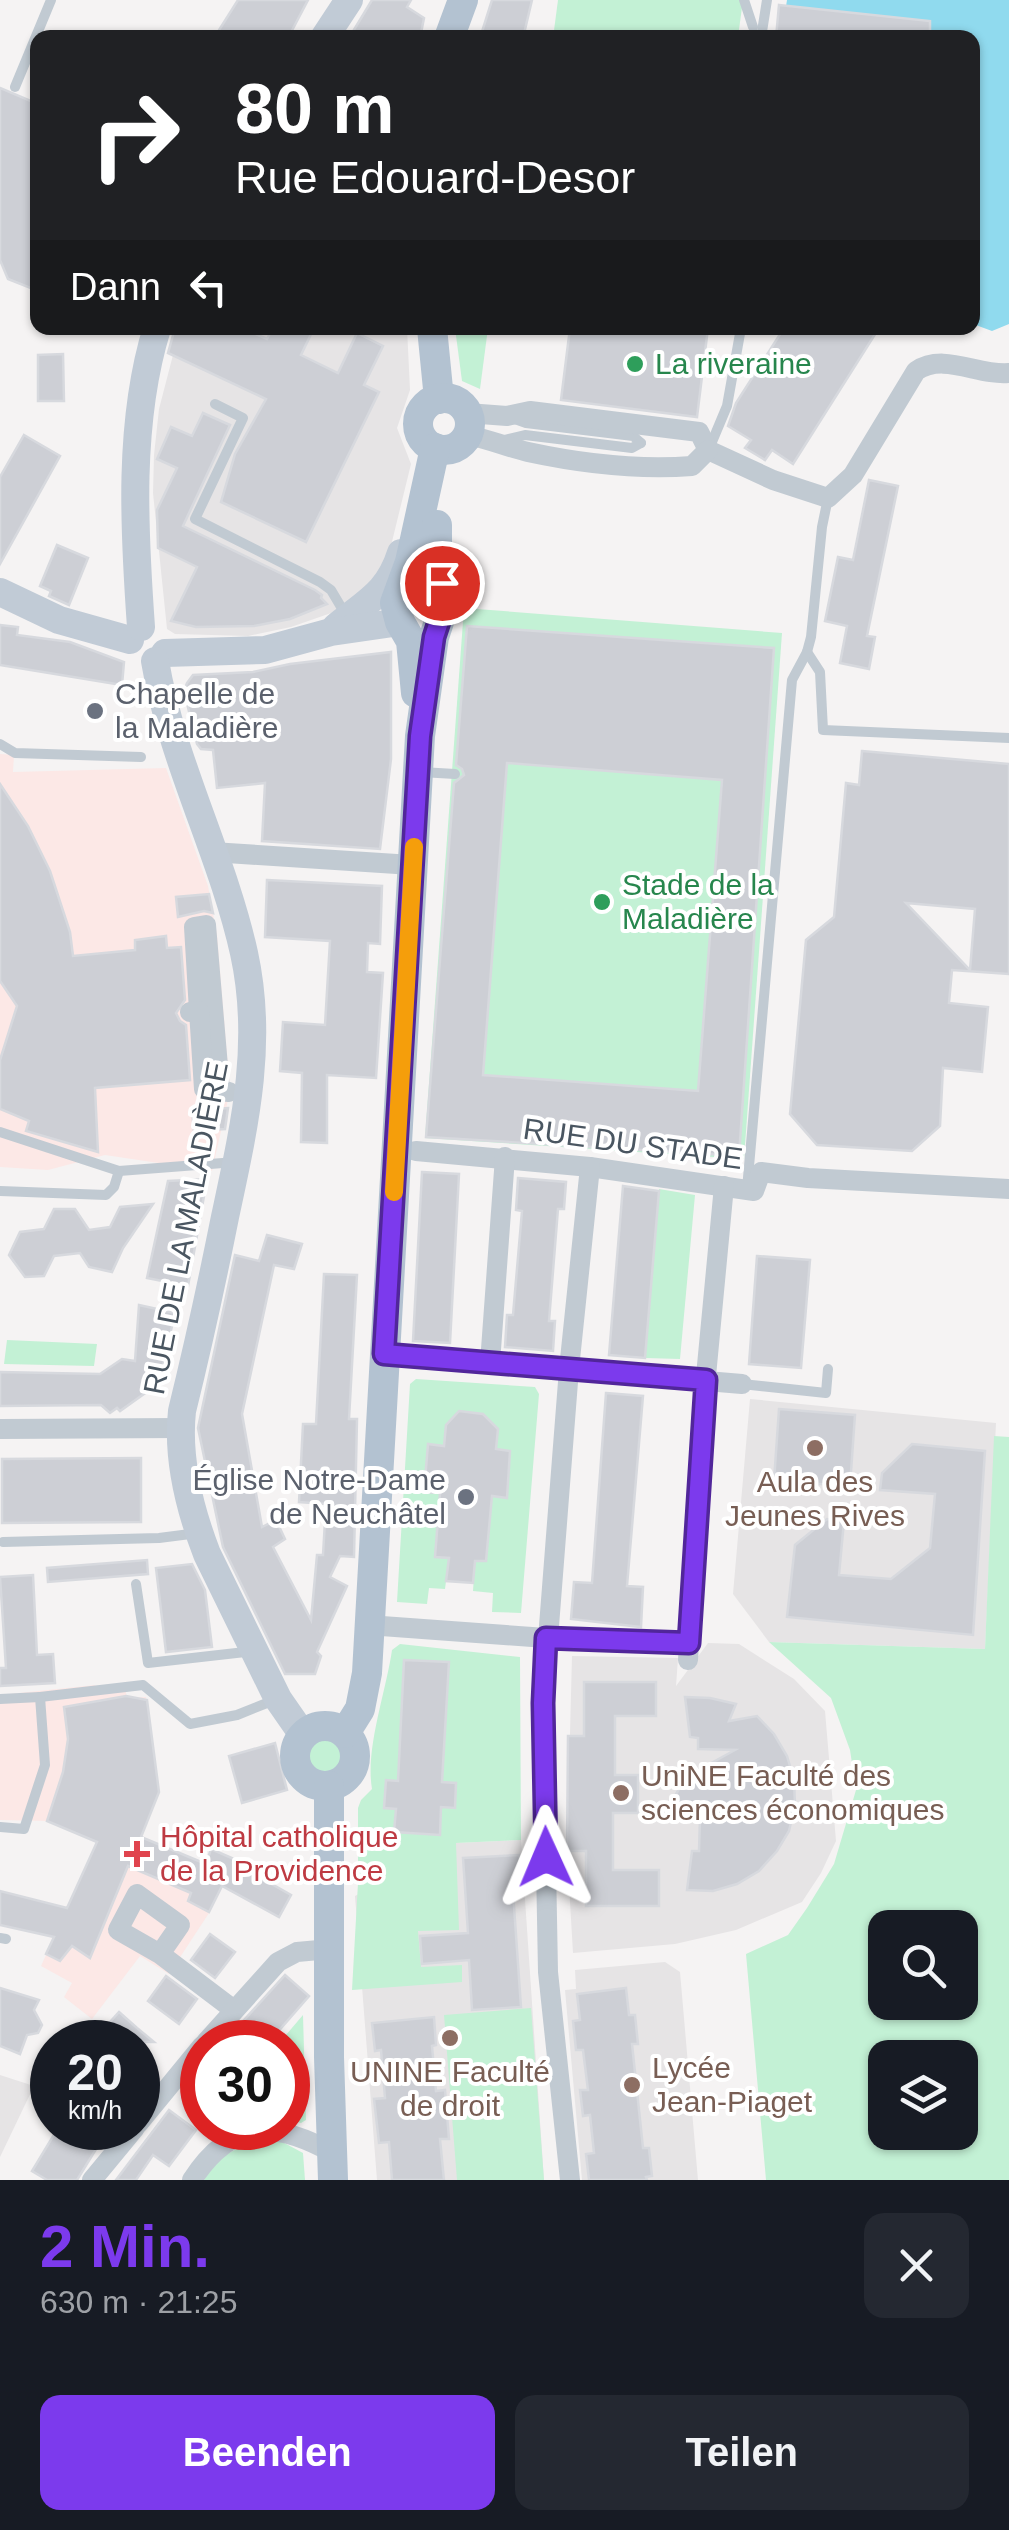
<!DOCTYPE html>
<html lang="de">
<head>
<meta charset="utf-8">
<style>
  :root { --surface:#171b24; --page:#242831; --text:#f1f3f6; --muted:#9ea1a6; --accent:#7c3aed }
  body { margin:0; font-family:Helvetica,sans-serif; background:var(--page); color:var(--text); height:100vh; display:flex; flex-direction:column; font-size:38px; white-space:nowrap }
  * { box-sizing:border-box; margin:0 }
  p { font-size:32px; color:var(--muted) }
  .icon { flex:none; width:55px; height:55px; fill:none; stroke:currentColor; stroke-width:2; stroke-linecap:round; stroke-linejoin:round }
  .map { position:relative; height:2180px; overflow:hidden }
  .details { display:flex; flex-direction:column; background:var(--surface); flex:1 }
  .details>* { flex:none }
  .guide { position:absolute; left:30px; top:30px; width:950px; height:305px; border-radius:20px; box-shadow:0 2px 8px #0004; background:#202124; color:#fff; overflow:hidden }
  .controls { position:absolute; left:868px; top:1910px; display:grid; gap:20px }
  .controls a { display:grid; place-items:center; width:110px; height:110px; border-radius:20px; background:var(--surface); box-shadow:0 2px 8px #0004; font-size:50px }
  .speed { position:absolute; left:30px; top:2020px; display:flex; gap:20px; font-size:50px; font-weight:700; text-align:center }
  .speed>* { display:grid; place-content:center; width:130px; height:130px; border-radius:50%; background:var(--surface); box-shadow:0 2px 8px #0004; line-height:1 }
  .speed small { font-size:25px; font-weight:400 }
  .speed .limit { border:15px solid #d22; background:#fff; color:#111 }
  .pin { position:absolute; display:grid; place-items:center; width:85px; height:85px; color:#fff; margin:-42px; border:5px solid #fff; border-radius:50%; box-shadow:0 2px 10px #0007 }
  .me { position:absolute; width:110px; margin:-55px; rotate:359deg; stroke-linejoin:round; filter:drop-shadow(0 0 8px #0008) }
  .turn { display:flex; align-items:center; gap:35px; height:210px; padding:0 40px; font-size:45px }
  .turn .icon { width:130px; height:130px; stroke-width:2.5 }
  .turn b { display:block; font-size:70px; line-height:85px }
  .then { display:flex; align-items:center; height:95px; padding:0 40px; background:#0003; gap:20px; font-size:38px }
  .round { display:grid; place-items:center; flex:none; width:105px; height:105px; border-radius:20px; background:var(--page) }
  .summary { display:flex; align-items:center; justify-content:space-between; height:170px; padding:0 40px }
  h1 { font-size:60px; font-weight:700; line-height:75px; color:var(--accent) }
  .cta { display:flex; gap:20px; margin-top:auto; padding:20px 40px }
  .cta a { flex:1; height:115px; border-radius:20px; background:var(--accent); color:#fff; font-size:40px; font-weight:700; line-height:115px; text-align:center }
  .cta a+a { background:var(--page); color:var(--text) }
  .map>svg:first-child { display:block }
  .education { fill:#e6e4e5 }
  .medical { fill:#fce8e6 }
  .green { fill:#c3f1d5; fill-rule:evenodd }
  .water { fill:#90daee }
  .building { fill:#cdcfd5; stroke:#d7d9de; stroke-width:2.5; fill-rule:evenodd }
  .lines { fill:none; stroke-linecap:round; stroke-linejoin:round }
  .lane { stroke:#c1cad2; stroke-width:10 }
  .street { stroke:#c1cad2; stroke-width:20 }
  .secondary { stroke:#c1cbd6; stroke-width:28 }
  .primary { stroke:#b3c2d1; stroke-width:30 }
  .route-casing { stroke:#51269a; stroke-width:25 }
  .route { stroke:#7c3aed; stroke-width:18 }
  .slow { stroke:#f59e0b; stroke-width:18 }
  .leisure-dot { fill:#2e9e5b; stroke:#fff; stroke-width:4 }
  .worship-dot { fill:#6b7280; stroke:#fff; stroke-width:4 }
  .education-dot { fill:#8d6e63; stroke:#fff; stroke-width:4 }
  .health-dot { fill:#e0444e; stroke:#fff; stroke-width:4 }
  .labels { text-anchor:middle; stroke-width:8; stroke-linejoin:round; paint-order:stroke }
  .leisure-label { font-size:30px; fill:#27864d; stroke:#fff; text-anchor:start }
  .worship-label { font-size:30px; fill:#5b616d; stroke:#fff; text-anchor:start }
  .street-label { font-size:30px; fill:#4a5661; stroke:#fff }
  .education-label { font-size:30px; fill:#785e54; stroke:#fff }
  .health-label { font-size:30px; fill:#be3a42; stroke:#fff; text-anchor:start }
</style>
</head>
<body>
<div class="map">
<svg width="1009" height="2180" viewBox="0 0 1009 2180">
  <rect width="100%" height="100%" fill="#f5f3f3"/>
  <g class="education">
    <polygon points="180,328 407,328 410,390 397,428 411,464 388,558 362,597 334,612 291,627 248,636 175,634 167,629 153,493 154,455 159,409"/>
    <polygon points="750,1399 996,1423 985,1649 769,1642 733,1594"/>
    <polygon points="708,1643 739,1644 794,1679 825,1711 836,1841 821,1873 802,1902 736,1930 675,1944 573,1953 567,1851 572,1656 678,1658 676,1686"/>
    <polygon points="521,1840 544,2180 377,2180 355,1896 456,1843"/>
    <polygon points="665,1962 680,1972 698,2180 582,2180 565,1990 576,1989 575,1970"/>
    <polygon points="0,2075 34,2086 0,2157"/>
  </g>
  <g class="medical">
    <polygon points="0,754 14,755 13,772 166,768 208,886 217,935 230,1091 212,1171 105,1155 48,1170 0,1167"/>
    <polygon points="95,1685 97,1692 125,1688 127,1698 146,1697 156,1773 135,1779 159,1790 142,1837 205,1864 211,1849 234,1859 209,1913 169,1974 140,1956 92,2019 64,1997 72,1983 41,1966 97,1842 47,1821 0,1820 0,1695"/>
  </g>
  <g class="green">
    <polygon points="558,0 743,0 738,37 553,38"/>
    <polygon points="455,328 488,328 480,389 462,381"/>
    <polygon points="464,608 782,633 744,1159 425,1138"/>
    <polygon points="659,1189 695,1195 680,1359 645,1358"/>
    <polygon points="7,1340 97,1344 94,1366 4,1364"/>
    <polygon points="416,1379 535,1387 539,1394 521,1613 492,1612 493,1593 473,1591 475,1561 486,1561 492,1496 507,1497 510,1451 496,1449 483,1414 459,1411 446,1425 444,1446 428,1445 424,1491 440,1493 435,1557 449,1558 445,1589 429,1588 427,1604 397,1602 410,1384"/>
    <path d="M994 1436 1009 1437V2180H766L746 1954 788 1935 807 1908 834 1864 856 1790 850 1750 831 1698 769 1642 985 1649ZM885 1928H960V2002H885ZM885 2058H960V2132H885Z"/>
    <path d="M400 1644 520 1657 521 1840 456 1843 459 1930 418 1931 421 1967 462 1965V1982L352 1990 358 1883V1808L361 1800 372 1789C365 1749 386 1692 392 1650Z"/>
    <circle cx="326" cy="1755" r="18"/>
    <polygon points="531,2008 544,2180 457,2180 444,2015"/>
    <polygon points="303,2015 306,2120 301,2123 288,2119 288,2042 280,2042"/>
    <path d="M275 2138 303 2153 305 2180H204C215 2152 248 2144 275 2138Z"/>
  </g>
  <polygon class="water" points="787,0 1009,0 1009,324 992,331 973,324 972,38 781,38"/>
  <g class="building">
    <polygon points="238,0 308,0 288,38 214,38"/>
    <polygon points="372,0 411,0 407,7 424,18 420,38 349,38"/>
    <polygon points="492,0 532,0 523,38 480,38"/>
    <polygon points="779,5 930,21 930,38 776,38"/>
    <polygon points="0,88 38,104 38,291 8,279 0,260"/>
    <polygon points="175,328 242,328 267,339 273,328 314,328 301,355 338,373 357,333 383,346 364,385 379,392 306,542 221,502 235,454 266,399 168,353"/>
    <polygon points="570,328 708,328 697,417 561,400"/>
    <polygon points="784,328 879,328 793,464 772,450 765,460 745,448 751,440 728,426 736,403"/>
    <polygon points="63,354 64,401 38,401 38,355"/>
    <polygon points="203,413 230,425 183,526 315,590 322,595 321,598 327,604 290,619 254,626 196,627 171,621 197,567 158,548 157,510 177,468 157,459 171,427 192,436"/>
    <polygon points="24,435 60,456 0,564 0,477"/>
    <polygon points="869,480 898,486 867,636 875,637 869,669 840,663 847,626 825,621 838,557 853,560"/>
    <polygon points="57,545 88,558 69,605 49,596 51,591 40,586"/>
    <polygon points="0,625 18,627 17,635 70,642 124,662 122,685 0,665"/>
    <path d="M467 626 774 648 739 1156 426 1137 454 783 464 775 462 769 456 765ZM507 763 722 780 698 1091 483 1075Z"/>
    <polygon points="391,652 391,759 380,849 262,841 265,783 217,788 213,750 201,749 197,744 184,691 187,683 193,675 253,672 290,664"/>
    <path d="M862 751 1009 764V974L952 970 949 1003 988 1007 982 1072 943 1068 940 1126 912 1151 817 1145 790 1114 806 940 834 917 846 783 859 785ZM906 903 975 909 970 970Z"/>
    <polygon points="0,784 28,826 50,871 70,932 73,956 135,950 135,940 166,936 167,948 181,947 185,1000 176,1013 180,1021 186,1025 190,1080 95,1088 98,1152 26,1131 29,1121 0,1109 0,1060 17,1006 0,981"/>
    <polygon points="267,880 382,886 380,944 368,943 367,972 383,973 376,1078 327,1075 327,1143 301,1142 302,1073 280,1071 283,1022 325,1025 330,941 265,937"/>
    <polygon points="209,894 213,913 204,911 178,917 176,897"/>
    <polygon points="228,1108 225,1129 194,1131 192,1110"/>
    <polygon points="422,1172 459,1174 450,1343 413,1341"/>
    <polygon points="518,1178 566,1182 564,1209 558,1209 549,1321 555,1321 553,1351 505,1347 507,1315 513,1315 522,1211 516,1210"/>
    <polygon points="207,1179 188,1286 147,1278 168,1181"/>
    <polygon points="623,1186 659,1191 645,1358 609,1355"/>
    <polygon points="153,1204 123,1248 112,1272 89,1267 80,1253 54,1256 44,1276 25,1277 9,1255 20,1232 44,1229 54,1209 75,1209 89,1230 110,1227 120,1207"/>
    <polygon points="267,1235 302,1244 294,1269 274,1265 242,1414 262,1527 276,1520 285,1539 273,1547 311,1620 317,1555 323,1555 326,1504 299,1502 303,1424 316,1424 324,1274 357,1275 349,1419 357,1419 354,1557 340,1556 330,1577 347,1586 317,1652 321,1656 315,1674 285,1674 223,1547 198,1428 235,1255 259,1261"/>
    <polygon points="757,1256 810,1260 801,1368 749,1364"/>
    <polygon points="139,1305 175,1313 160,1378 153,1384 155,1386 120,1411 117,1408 110,1413 101,1405 0,1406 0,1372 100,1374 122,1359 135,1361"/>
    <polygon points="606,1393 643,1396 627,1586 643,1587 641,1627 571,1619 574,1582 592,1583"/>
    <polygon points="779,1409 855,1415 850,1486 774,1481"/>
    <polygon points="459,1411 483,1414 498,1429 496,1449 510,1451 507,1498 492,1496 486,1561 475,1561 473,1583 446,1581 449,1558 435,1557 440,1493 424,1492 428,1444 444,1446 446,1425"/>
    <polygon points="912,1444 985,1451 973,1635 787,1617 795,1545 827,1519 844,1521 839,1575 891,1579 930,1548 935,1494 880,1490 882,1473"/>
    <polygon points="141,1458 141,1522 2,1523 2,1459"/>
    <polygon points="147,1560 148,1574 48,1582 47,1568"/>
    <polygon points="192,1564 205,1590 212,1647 166,1652 156,1568"/>
    <polygon points="33,1575 37,1655 53,1654 55,1683 0,1686 0,1668 6,1668 0,1577"/>
    <polygon points="404,1660 449,1662 442,1782 456,1783 455,1808 441,1807 440,1835 394,1832 396,1809 384,1808 386,1780 398,1781"/>
    <polygon points="584,1682 656,1682 656,1716 615,1716 615,1775 638,1775 638,1813 613,1813 613,1870 659,1870 659,1906 586,1906 586,1851 567,1851 568,1736 584,1736"/>
    <polygon points="126,1696 147,1700 159,1792 141,1837 206,1864 211,1849 234,1859 233,1862 291,1895 279,1917 222,1886 209,1912 188,1901 191,1893 128,1866 90,1958 72,1946 60,1961 46,1954 54,1937 0,1925 0,1891 67,1908 97,1842 47,1821 63,1772 68,1739 64,1707"/>
    <polygon points="685,1697 710,1698 736,1704 729,1721 757,1716 774,1734 787,1756 794,1780 795,1805 789,1831 777,1851 759,1871 737,1884 713,1891 687,1890 692,1851 699,1851 700,1818 684,1810 676,1794 686,1777 735,1750 698,1749 698,1738 690,1737"/>
    <polygon points="275,1743 287,1790 242,1803 229,1756"/>
    <polygon points="519,1855 521,1876 512,1877 521,2007 472,2010 469,1960 422,1964 420,1936 468,1933 463,1858"/>
    <polygon points="210,1934 235,1952 215,1978 191,1960"/>
    <polygon points="285,1975 309,1996 269,2042 224,2042"/>
    <polygon points="166,1976 197,1999 179,2024 148,2001"/>
    <polygon points="0,1988 39,2000 34,2010 42,2025 38,2033 27,2035 20,2054 0,2046"/>
    <polygon points="626,1988 629,2015 635,2015 638,2044 632,2044 643,2148 649,2148 652,2176 646,2177 647,2180 589,2180 586,2154 594,2153 590,2115 583,2116 580,2090 588,2090 583,2050 576,2050 573,2021 580,2020 577,1994"/>
    <polygon points="119,2012 137,2028 154,2042 92,2042"/>
    <polygon points="434,2017 436,2045 432,2046 436,2091 445,2090 449,2139 440,2139 444,2180 392,2180 389,2142 379,2143 374,2099 385,2098 381,2050 375,2051 372,2023"/>
    <polygon points="169,2110 196,2130 169,2166 153,2155 136,2180 116,2180"/>
    <polygon points="58,2128 97,2128 106,2133 77,2180 47,2180 32,2171"/>
  </g>
  <g class="lines">
    <g class="lane">
      <polyline points="744,0 753,27"/>
      <polyline points="761,38 767,0"/>
      <polyline points="15,87 51,0"/>
      <polyline points="215,404 243,418 195,519 320,582 331,590 347,617"/>
      <polyline points="512,418 526,423 633,436 641,443"/>
      <polyline points="504,440 525,435 632,448 641,443"/>
      <polyline points="709,449 727,406 741,328"/>
      <polyline points="807,652 820,672 823,730 1009,738"/>
      <polyline points="0,744 15,753 141,757"/>
      <polyline points="421,772 455,774"/>
      <polyline points="0,1132 119,1171 236,1162"/>
      <polyline points="747,1189 792,680 807,652 811,637 822,527 828,498"/>
      <polyline points="0,1191 106,1195 114,1187 119,1171"/>
      <polyline points="742,1384 826,1393 828,1369"/>
      <polyline points="3,1542 159,1538 198,1533"/>
      <polyline points="136,1584 148,1663 254,1651"/>
      <polyline points="40,1697 143,1685 190,1724 237,1715 277,1699"/>
      <polyline points="0,1699 40,1697 45,1765 24,1829 0,1827"/>
      <polyline points="0,1938 6,1939"/>
    </g>
    <g class="street">
      <path d="M467 413 507 416 530 411 699 432 708 450 773 480 828 498 853 475 916 371C944 352 978 376 1009 373"/>
      <path d="M467 435C488 439 507 447 528 452 579 463 639 470 692 466L708 450"/>
      <polyline points="212,852 412,865"/>
      <polyline points="199,1011 194,927 206,925 220,1090"/>
      <polyline points="190,1012 199,1011 204,1089 229,1092"/>
      <polyline points="416,1151 590,1167 754,1191 761,1172 808,1178 1009,1189"/>
      <polyline points="384,1354 742,1384"/>
      <polyline points="490,1363 505,1157"/>
      <polyline points="0,1429 180,1428"/>
      <polyline points="368,1625 546,1638 689,1643"/>
      <polyline points="688,1660 704,1397 724,1186"/>
      <polyline points="160,1954 118,1930 137,1894 180,1925 160,1954 234,2010"/>
      <polyline points="206,2042 278,1962 297,1952 330,1949"/>
      <polyline points="138,2124 202,2046"/>
      <polyline points="92,2180 135,2128"/>
      <path d="M192 2180C231 2120 273 2120 331 2152"/>
      <polyline points="570,2180 548,1972 543,1703 569,1369 590,1167"/>
    </g>
    <g class="secondary">
      <polyline points="324,38 349,0"/>
      <polyline points="0,592 59,620 130,640"/>
      <path d="M141 627C134 529 128 422 157 328"/>
      <path d="M336 627C366 602 388 594 401 553"/>
      <polyline points="165,653 265,650 331,632 400,622"/>
      <path d="M155 661C172 762 222 854 244 953 264 1044 244 1128 225 1217 212 1282 198 1346 182 1411 177 1458 190 1510 207 1554L278 1699 303 1735"/>
    </g>
    <g class="primary">
      <polyline points="449,38 463,0"/>
      <polyline points="432,328 439,399"/>
      <circle cx="444" cy="424" r="26"/>
      <polyline points="416,693 411,641 400,622 395,603 410,562 435,448"/>
      <circle cx="325" cy="1756" r="30"/>
      <polyline points="345,1733 360,1709 367,1673 420,736 434,637 446,600 437,565 437,525"/>
      <polyline points="329,1786 329,2057 333,2180"/>
    </g>
  </g>
  <g class="lines">
    <defs>
      <polyline id="route" points="442,583 446,600 434,637 420,736 384,1354 706,1380 689,1643 546,1638 543,1703 546,1857"/>
    </defs>
    <use href="#route" class="route-casing"/>
    <use href="#route" class="route"/>
    <polyline class="slow" points="394,1192 414,847"/>
  </g>
  <g class="leisure-dot">
    <circle cx="635" cy="364" r="10"/>
    <circle cx="602" cy="902" r="10"/>
  </g>
  <g class="worship-dot">
    <circle cx="95" cy="711" r="10"/>
    <circle cx="466" cy="1497" r="10"/>
  </g>
  <g class="education-dot">
    <circle cx="815" cy="1448" r="10"/>
    <circle cx="621" cy="1793" r="10"/>
    <circle cx="450" cy="2038" r="10"/>
    <circle cx="632" cy="2085" r="10"/>
  </g>
  <path class="health-dot" d="M132 1839h10v10h10v10h-10v10h-10v-10h-10v-10h10z"/>
  <g class="labels">
    <g class="leisure-label">
      <text x="655" y="374">La riveraine</text>
      <text x="622" y="895">Stade de la<tspan x="622" dy="34">Maladière</tspan></text>
    </g>
    <g class="worship-label">
      <text x="115" y="704">Chapelle de<tspan x="115" dy="34">la Maladière</tspan></text>
      <text x="446" y="1490" text-anchor="end">Église Notre-Dame<tspan x="446" dy="34">de Neuchâtel</tspan></text>
    </g>
    <g class="street-label">
      <text transform="translate(633 1144) rotate(8)" y="10">RUE DU STADE</text>
      <text transform="translate(186 1228) rotate(-79)" y="10">RUE DE LA MALADIÈRE</text>
    </g>
    <g class="education-label">
      <text x="815" y="1492">Aula des<tspan x="815" dy="34">Jeunes Rives</tspan></text>
      <text x="641" y="1786" text-anchor="start">UniNE Faculté des<tspan x="641" dy="34">sciences économiques</tspan></text>
      <text x="652" y="2078" text-anchor="start">Lycée<tspan x="652" dy="34">Jean-Piaget</tspan></text>
      <text x="450" y="2082">UNINE Faculté<tspan x="450" dy="34">de droit</tspan></text>
    </g>
    <g class="health-label">
      <text x="160" y="1847">Hôpital catholique<tspan x="160" dy="34">de la Providence</tspan></text>
    </g>
  </g>
</svg>
<div class="controls">
<a><svg class="icon" aria-label="search" viewBox="0 0 24 24"><circle cx="10" cy="10" r="6"/><path d="M15 15l6 6"/></svg></a>
<a><svg class="icon" aria-label="layers" viewBox="0 0 24 24"><path d="M12 4l9 5-9 5-9-5zM3 14l9 5 9-5"/></svg></a>
</div>
<div class="speed"><div>20<small>km/h</small></div><div class="limit">30</div></div>
<div class="pin" style="left:442px;top:583px;background:#d93025"><svg class="icon" aria-label="arrive" viewBox="0 0 24 24"><path d="M6 21V4h12l-3 4 3 4H6"/></svg></div>
<svg class="me" style="left:546px;top:1857px" viewBox="-20 -20 40 40"><path d="M0-17L14 15 0 8-14 15z" fill="#7c3aed" stroke="#fff" stroke-width="4"/></svg>
<div class="guide">
<div class="turn"><svg class="icon" aria-label="right" viewBox="0 0 24 24"><path d="M7 20v-9h11M14 6l5 5-5 5"/></svg><div><b>80 m</b>Rue Edouard-Desor</div></div>
<div class="then">Dann<svg class="icon" aria-label="left" viewBox="0 0 24 24"><path d="M17 20v-9H6M10 6l-5 5 5 5"/></svg></div>
</div>
</div>
<section class="details">
<div class="summary"><div><h1>2 Min.</h1><p>630 m · 21:25</p></div><a class="round"><svg class="icon" aria-label="close" viewBox="0 0 24 24"><path d="M6 6l12 12M18 6L6 18"/></svg></a></div>
<div class="cta"><a>Beenden</a><a>Teilen</a></div>
</section>
</body>
</html>
